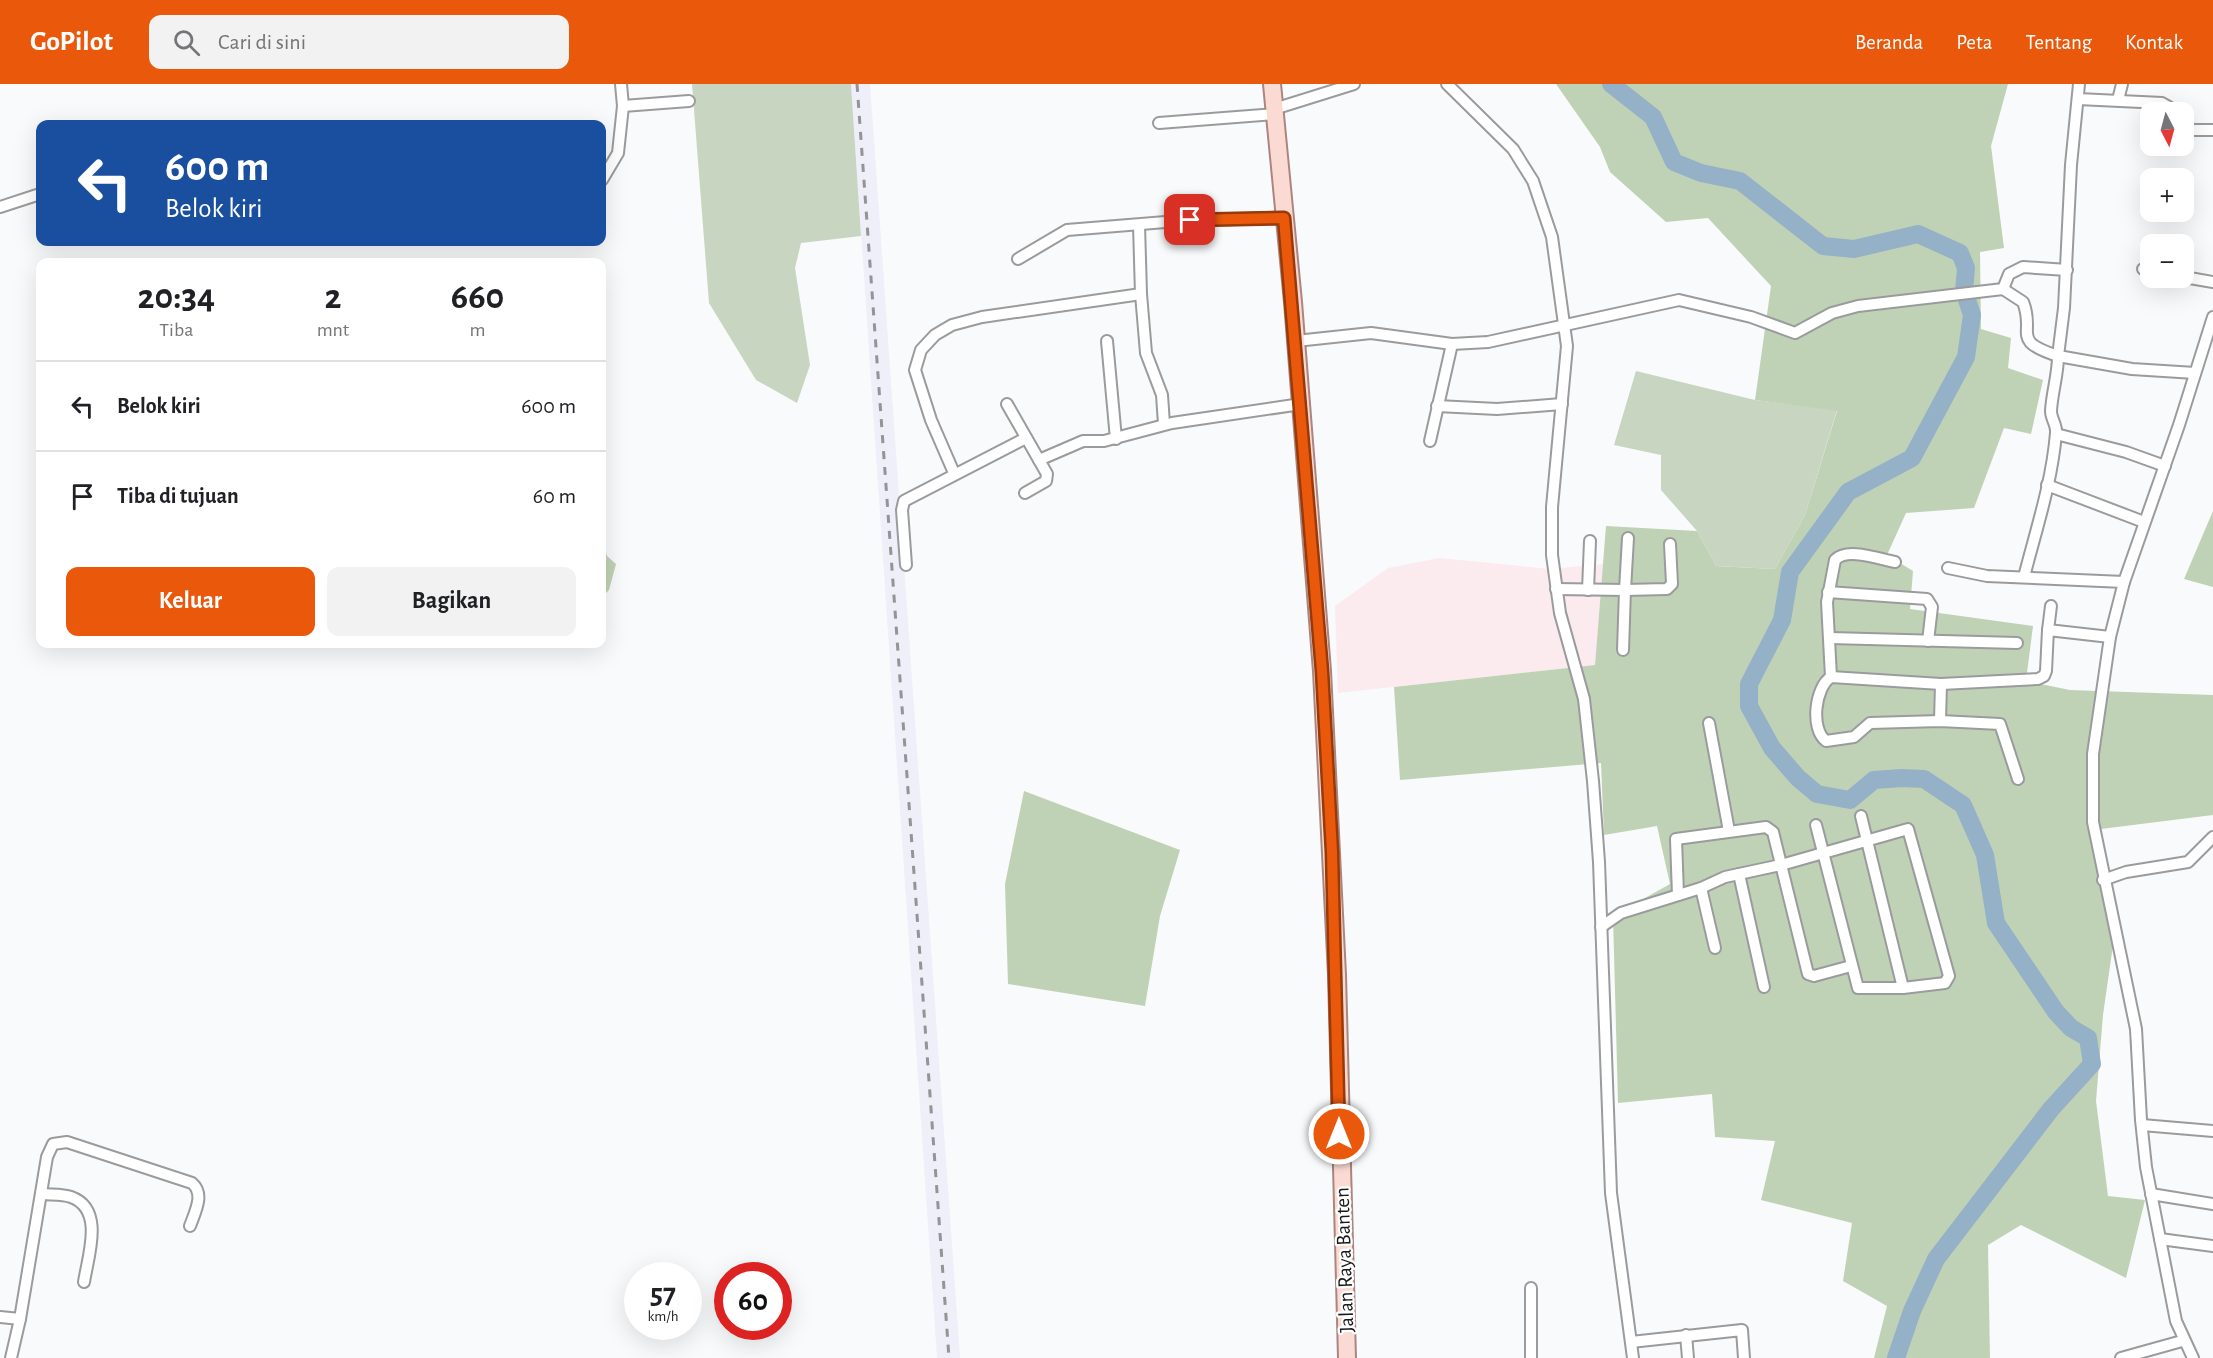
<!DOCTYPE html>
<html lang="id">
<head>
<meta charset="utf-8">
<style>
  :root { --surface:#fff; --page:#f2f2f2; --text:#202124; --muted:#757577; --line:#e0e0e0; --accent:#ea580c }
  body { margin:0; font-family:"Alegreya Sans",sans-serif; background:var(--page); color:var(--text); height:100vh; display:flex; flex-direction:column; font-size:22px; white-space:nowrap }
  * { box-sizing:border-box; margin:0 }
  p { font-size:20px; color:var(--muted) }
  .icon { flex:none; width:33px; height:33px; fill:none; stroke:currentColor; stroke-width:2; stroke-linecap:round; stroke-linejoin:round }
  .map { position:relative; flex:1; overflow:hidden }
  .side { position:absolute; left:36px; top:174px; width:570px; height:390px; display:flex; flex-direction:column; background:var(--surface); border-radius:12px; box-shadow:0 6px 24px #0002 }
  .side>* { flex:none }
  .top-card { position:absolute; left:36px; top:36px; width:570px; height:126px; border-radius:12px; box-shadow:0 6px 24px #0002; background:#1a4fa0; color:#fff; overflow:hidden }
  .needle { width:39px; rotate:174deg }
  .buttons { position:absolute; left:2140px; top:18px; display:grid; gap:12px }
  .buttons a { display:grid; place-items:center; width:54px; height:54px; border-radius:12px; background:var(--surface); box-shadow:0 6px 24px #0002; font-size:30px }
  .speed { position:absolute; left:624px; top:1178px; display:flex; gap:12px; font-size:30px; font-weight:700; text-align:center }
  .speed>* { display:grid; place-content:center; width:78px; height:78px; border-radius:50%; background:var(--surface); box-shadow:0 6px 24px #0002; line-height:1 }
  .speed small { font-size:15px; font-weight:400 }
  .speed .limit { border:9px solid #d22; background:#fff; color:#111 }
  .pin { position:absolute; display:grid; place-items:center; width:51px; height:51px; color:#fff; margin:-26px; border-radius:12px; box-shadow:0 3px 9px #0006 }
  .me { position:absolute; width:66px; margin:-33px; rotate:0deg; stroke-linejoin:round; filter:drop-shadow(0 0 4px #0008) }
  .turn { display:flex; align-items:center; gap:21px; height:126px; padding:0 30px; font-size:27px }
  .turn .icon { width:78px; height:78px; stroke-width:2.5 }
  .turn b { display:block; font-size:42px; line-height:51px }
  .eta { display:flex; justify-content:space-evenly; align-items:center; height:102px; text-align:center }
  .eta b { font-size:36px; font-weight:700; line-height:42px }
  .primary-button { display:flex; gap:12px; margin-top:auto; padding:12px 30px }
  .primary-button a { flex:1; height:69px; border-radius:12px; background:var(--accent); color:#fff; font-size:24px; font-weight:700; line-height:69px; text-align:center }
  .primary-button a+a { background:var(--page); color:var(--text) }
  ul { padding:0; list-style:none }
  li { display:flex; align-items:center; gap:18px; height:90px; padding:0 30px; border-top:2px solid var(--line) }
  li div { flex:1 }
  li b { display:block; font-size:22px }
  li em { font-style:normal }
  header { display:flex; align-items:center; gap:36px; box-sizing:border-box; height:84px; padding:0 30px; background:var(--accent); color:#fff }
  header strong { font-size:28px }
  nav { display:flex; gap:33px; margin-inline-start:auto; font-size:21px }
  .search { width:420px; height:54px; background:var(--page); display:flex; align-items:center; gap:15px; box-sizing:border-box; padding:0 21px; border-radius:12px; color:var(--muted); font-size:22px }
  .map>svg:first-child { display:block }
  .built { fill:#eeeff9 }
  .industrial { fill:#fbebee }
  .green { fill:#c8d5c1 }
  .forest { fill:#c0d2b5 }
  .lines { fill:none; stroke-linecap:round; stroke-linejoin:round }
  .river { stroke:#94b1c7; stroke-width:18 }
  .street-casing { stroke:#9a9b9d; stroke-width:14 }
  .primary-casing { stroke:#ab8680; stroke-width:20 }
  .street { stroke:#fff; stroke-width:10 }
  .primary { stroke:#fbdad4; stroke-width:16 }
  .rail { stroke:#949495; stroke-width:3; stroke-dasharray:8 8; stroke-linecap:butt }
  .route-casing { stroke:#983908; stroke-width:15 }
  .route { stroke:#ea580c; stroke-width:10 }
  .labels { text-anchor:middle; stroke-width:4.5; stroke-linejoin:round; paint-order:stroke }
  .street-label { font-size:21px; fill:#19191a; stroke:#fff }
</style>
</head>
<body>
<header>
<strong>GoPilot</strong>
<div class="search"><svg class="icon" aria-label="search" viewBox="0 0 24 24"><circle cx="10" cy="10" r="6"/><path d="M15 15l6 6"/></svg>Cari di sini</div>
<nav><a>Beranda</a><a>Peta</a><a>Tentang</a><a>Kontak</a></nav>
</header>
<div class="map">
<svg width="2213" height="1274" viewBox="0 0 2213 1274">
  <rect width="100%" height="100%" fill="#f9fafb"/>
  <polygon class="built" points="851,0 870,0 960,1274 937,1274"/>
  <polygon class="industrial" points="1439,474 1550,485 1603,480 1595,581 1338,609 1335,522 1388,484"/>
  <g class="green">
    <polygon points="692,0 851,0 861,152 801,159 795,184 810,281 797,319 756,296 709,219"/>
    <polygon points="1636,287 1755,316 1837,326 1805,431 1775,485 1716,482 1697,447 1661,406 1661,371 1614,361"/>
  </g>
  <g class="forest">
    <polygon points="1556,0 2008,0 1991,62 2004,164 1980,168 1981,245 2011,254 2008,284 2043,296 2031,350 2004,344 1974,424 1906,429 1887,471 1913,487 1910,525 2033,542 2026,597 2070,606 2213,611 2213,731 2093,746 2113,861 2103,931 2096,1017 2108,1112 2145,1116 2126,1194 2021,1141 1988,1161 1990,1274 1874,1274 1887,1222 1843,1197 1852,1139 1761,1116 1775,1057 1715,1053 1712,1010 1618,1019 1613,832 1670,800 1657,742 1604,751 1601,679 1400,696 1394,603 1595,581 1606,442 1697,447 1716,482 1775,485 1805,431 1837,327 1755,316 1771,202 1708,134 1666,138 1610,88 1600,63"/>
    <polygon points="2213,427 2213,503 2184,495"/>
    <polygon points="602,458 607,472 616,480 609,506 602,513"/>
    <polygon points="1024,707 1180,766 1160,832 1145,922 1008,900 1005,800"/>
  </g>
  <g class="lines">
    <polyline class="river" points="1611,0 1653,33 1674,78 1701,89 1740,97 1823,162 1854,165 1918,150 1960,169 1966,184 1964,207 1972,231 1966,273 1912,374 1848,408 1790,488 1782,536 1749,600 1749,622 1772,664 1798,694 1817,710 1850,716 1874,696 1902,694 1924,695 1963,721 1985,771 1996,839 2056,928 2071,944 2088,954 2092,980 2051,1025 1936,1175 1912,1227 1896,1274"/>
    <defs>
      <g id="street">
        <polyline points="621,0 623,22 689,17"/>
        <polyline points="1447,0 1513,65 1533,97 1552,153 1567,262 1552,423 1552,471 1560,529 1584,615 1593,697 1599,778 1611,1109 1633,1274"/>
        <polyline points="2079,0 2071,81 2064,224 2058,272 2132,285 2195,289"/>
        <polyline points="2078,15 2162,19 2169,23 2169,28"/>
        <polyline points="2118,16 2122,0"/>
        <polyline points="1274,25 1354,0"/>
        <polyline points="1159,39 1274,30"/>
        <polyline points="2184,46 2213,46"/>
        <polyline points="602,96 618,69 623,22"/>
        <polyline points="0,123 40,110"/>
        <polyline points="1018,175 1067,146 1190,136 1284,134"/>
        <polyline points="2143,185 2151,187"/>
        <polyline points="2184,193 2213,198"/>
        <path d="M2003 205 2023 218C2036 250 2009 256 2058 272 2058 291 2052 308 2051 327 2051 335 2057 341 2056 349 2052 398 2036 446 2024 493"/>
        <polyline points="1141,210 1146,269 1162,311 1164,340"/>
        <polyline points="1107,257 1116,355"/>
        <polyline points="1296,257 1371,249 1452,260 1488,258 1679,216 1751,233 1795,249 1832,229 1858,222 2003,205 2009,190 2023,183 2067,186"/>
        <polyline points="1007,320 1039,376 1083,357 1104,357 1172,339 1301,320"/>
        <polyline points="1437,322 1497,325 1562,320"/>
        <polyline points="2056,350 2126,368 2165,382"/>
        <polyline points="1430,357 1452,260"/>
        <polyline points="954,389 931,336 915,286 921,266 935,251 952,241 982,233 1141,210 1139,141"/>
        <polyline points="2047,401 2144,438"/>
        <polyline points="1025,409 1046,397 1047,390 1039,376"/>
        <polyline points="1628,454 1625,506 1667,505 1672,500 1670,460"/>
        <polyline points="906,481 902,426 904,417 1026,354"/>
        <polyline points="1948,484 1987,492 2124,498"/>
        <polyline points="1556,505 1625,506 1623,566"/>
        <polyline points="1588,506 1590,457"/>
        <polyline points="1828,508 1927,515 1932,523 1928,557"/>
        <polyline points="2048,546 2051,522"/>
        <polyline points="1830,554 2017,559"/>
        <path d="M1831 593 1827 518 1835 476C1847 463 1879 475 1895 478"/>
        <polyline points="1940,637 1941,600"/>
        <polyline points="1709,639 1729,747"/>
        <path d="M2018 695 2000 640 1940 637 1870 639 1854 653 1826 657C1810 645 1815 603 1831 593L1941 600 2038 595 2044 592 2046 587 2048 546 2110 553"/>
        <polyline points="1816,741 1858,904 1903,904 1861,732"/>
        <polyline points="1739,790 1764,903"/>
        <polyline points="2103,796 2126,788 2188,778 2213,753"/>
        <polyline points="1701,804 1715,864"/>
        <polyline points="1678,811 1676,755 1766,743 1773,748 1808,890 1814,892 1851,882"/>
        <polyline points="1601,843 1621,829 1701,804 1725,793 1781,781 1908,745 1949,892 1945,899 1903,904"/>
        <polyline points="2142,1041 2213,1047"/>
        <path d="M42 1110C51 1111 62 1110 71 1113 105 1125 88 1172 84 1198"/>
        <polyline points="2151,1110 2213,1120"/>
        <polyline points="2160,1155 2213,1162"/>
        <polyline points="0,1233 20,1235"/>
        <polyline points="1686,1251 1688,1274"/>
        <polyline points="1631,1258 1742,1246 1744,1274"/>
        <path d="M11 1274 20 1235 47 1073 53 1060 67 1058 192 1099C205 1110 195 1128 190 1142"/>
        <polyline points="1531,1274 1531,1204"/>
        <polyline points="2121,1274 2182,1257"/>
        <polyline points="2193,1274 2176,1237 2146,1083 2141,1036 2136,945 2093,738 2093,670 2110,553 2124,498 2179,341 2213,233"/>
      </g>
      <polyline id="primary" points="1272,0 1293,218 1322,587 1337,891 1347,1274"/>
    </defs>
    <use href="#street" class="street-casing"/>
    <use href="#primary" class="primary-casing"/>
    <use href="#street" class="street"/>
    <use href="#primary" class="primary"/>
    <polyline class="rail" points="857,0 949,1274"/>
  </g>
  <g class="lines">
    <defs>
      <polyline id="route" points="1190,136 1284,134 1322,587 1332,768 1339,1050"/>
    </defs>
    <use href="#route" class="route-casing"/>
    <use href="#route" class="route"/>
  </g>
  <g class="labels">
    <g class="street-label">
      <text transform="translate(1344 1176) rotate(-92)" y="7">Jalan Raya Banten</text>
    </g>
  </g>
</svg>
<div class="buttons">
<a><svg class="needle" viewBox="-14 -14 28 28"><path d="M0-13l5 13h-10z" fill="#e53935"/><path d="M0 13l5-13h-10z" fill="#757577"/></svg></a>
<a>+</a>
<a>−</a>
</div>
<div class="speed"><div>57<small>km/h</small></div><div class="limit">60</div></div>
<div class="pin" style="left:1190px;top:136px;background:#d93025"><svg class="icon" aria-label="arrive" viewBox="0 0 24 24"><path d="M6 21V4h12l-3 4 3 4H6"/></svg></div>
<svg class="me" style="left:1339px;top:1050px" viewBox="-20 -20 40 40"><circle r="17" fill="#ea580c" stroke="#fff" stroke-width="3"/><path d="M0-11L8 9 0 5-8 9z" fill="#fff"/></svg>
<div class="top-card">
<div class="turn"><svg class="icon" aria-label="left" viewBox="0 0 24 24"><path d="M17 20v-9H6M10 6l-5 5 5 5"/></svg><div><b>600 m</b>Belok kiri</div></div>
</div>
<section class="side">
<div class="eta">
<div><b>20:34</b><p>Tiba</p></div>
<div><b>2</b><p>mnt</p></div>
<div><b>660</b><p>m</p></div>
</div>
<ul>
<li><svg class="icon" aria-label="left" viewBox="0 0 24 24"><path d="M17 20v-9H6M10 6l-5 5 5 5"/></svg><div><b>Belok kiri</b></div><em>600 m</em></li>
<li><svg class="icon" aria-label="arrive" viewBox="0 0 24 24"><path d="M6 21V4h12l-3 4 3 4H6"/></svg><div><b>Tiba di tujuan</b></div><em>60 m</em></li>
</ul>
<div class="primary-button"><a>Keluar</a><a>Bagikan</a></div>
</section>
</div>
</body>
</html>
